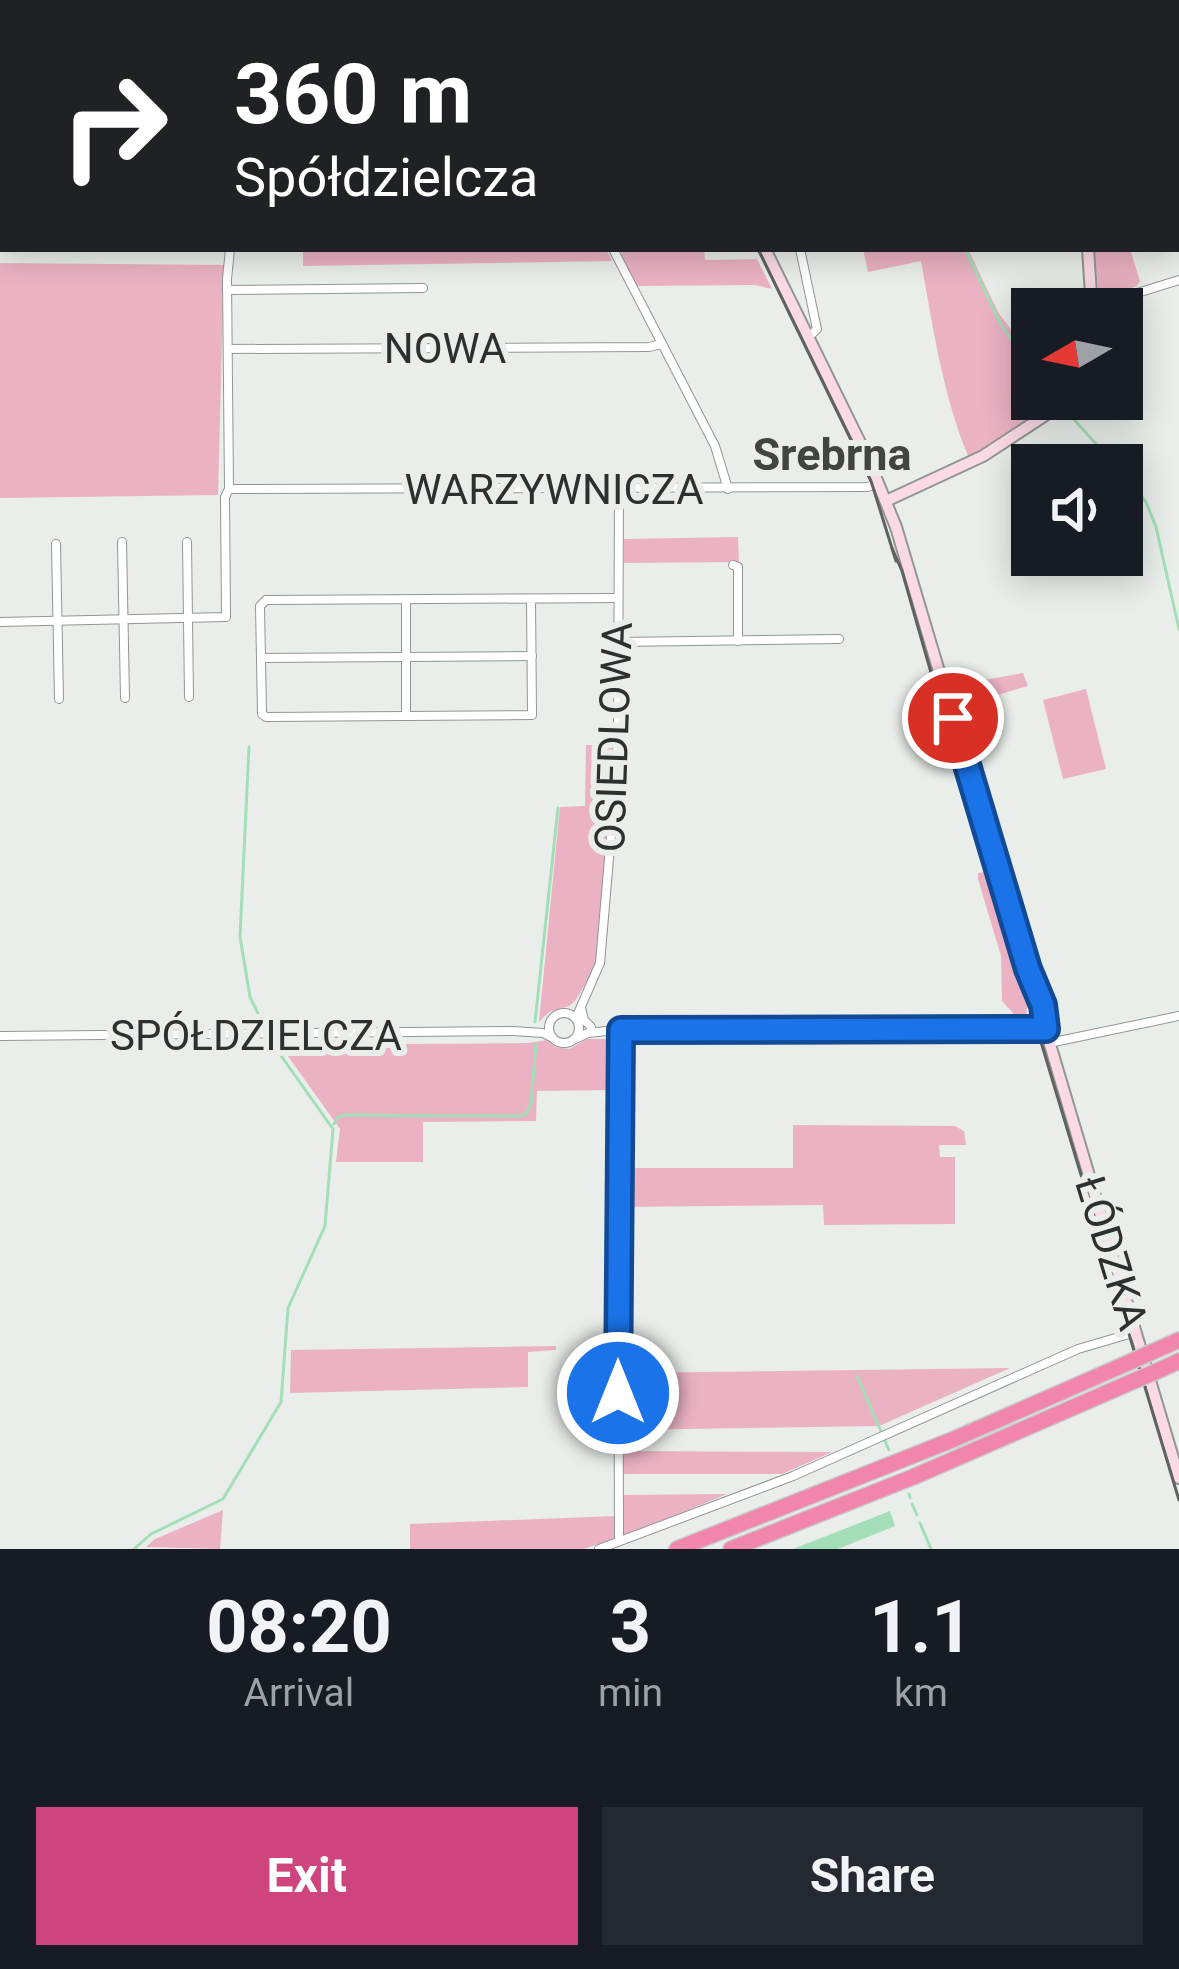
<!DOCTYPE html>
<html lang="en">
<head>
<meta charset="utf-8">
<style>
  :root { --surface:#171b24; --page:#242831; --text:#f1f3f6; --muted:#9ea1a6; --accent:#ce447d }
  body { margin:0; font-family:Roboto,sans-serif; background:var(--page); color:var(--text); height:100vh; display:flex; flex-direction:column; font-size:45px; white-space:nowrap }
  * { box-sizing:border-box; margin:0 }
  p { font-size:39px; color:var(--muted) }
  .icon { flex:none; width:66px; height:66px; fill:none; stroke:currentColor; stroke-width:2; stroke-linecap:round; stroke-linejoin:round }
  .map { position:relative; height:1549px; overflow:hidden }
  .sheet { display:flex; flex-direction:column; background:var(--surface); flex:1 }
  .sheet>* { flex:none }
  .guide { position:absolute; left:0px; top:0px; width:1179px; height:252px; box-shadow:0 6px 30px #0003; background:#202124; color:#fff; overflow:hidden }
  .needle { width:78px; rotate:261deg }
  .controls { position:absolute; left:1011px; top:288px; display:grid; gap:24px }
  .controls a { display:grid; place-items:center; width:132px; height:132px; border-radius:0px; background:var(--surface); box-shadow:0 6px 30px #0003; font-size:60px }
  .pin { position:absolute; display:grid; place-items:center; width:102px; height:102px; color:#fff; margin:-51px; border:6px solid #fff; border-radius:50%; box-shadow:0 3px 12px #0007 }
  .me { position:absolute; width:132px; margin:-66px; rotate:0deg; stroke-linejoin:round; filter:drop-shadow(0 0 9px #0008) }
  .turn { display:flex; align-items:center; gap:42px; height:252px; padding:0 36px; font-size:54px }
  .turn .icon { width:156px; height:156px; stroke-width:2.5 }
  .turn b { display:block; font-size:84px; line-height:102px }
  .eta { display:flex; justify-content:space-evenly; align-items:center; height:204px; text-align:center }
  .eta b { font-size:72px; font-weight:700; line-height:84px }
  .button { display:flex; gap:24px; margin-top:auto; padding:24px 36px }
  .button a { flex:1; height:138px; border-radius:0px; background:var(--accent); color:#fff; font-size:48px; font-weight:700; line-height:138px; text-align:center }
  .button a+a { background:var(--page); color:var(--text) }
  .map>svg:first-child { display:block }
  .green { fill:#ebb2c4 }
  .water { fill:#a4deb8 }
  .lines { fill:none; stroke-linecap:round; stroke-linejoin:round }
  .stream { stroke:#a4deb8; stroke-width:3 }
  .street-casing { stroke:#929693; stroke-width:10 }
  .secondary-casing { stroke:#929693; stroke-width:14 }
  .highway-casing { stroke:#c9c9c9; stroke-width:18 }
  .street { stroke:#fff; stroke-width:8 }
  .secondary { stroke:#fbdae6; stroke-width:10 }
  .highway { stroke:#f285ab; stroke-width:15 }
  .tram { stroke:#5f6260; stroke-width:3 }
  .highway-bridge-casing { stroke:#c9c9c9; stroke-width:18; stroke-linecap:butt }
  .highway-bridge { stroke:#f285ab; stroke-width:15 }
  .route-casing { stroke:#114b97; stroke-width:30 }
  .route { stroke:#1a73e8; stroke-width:21 }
  .labels { text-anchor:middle; stroke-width:12; stroke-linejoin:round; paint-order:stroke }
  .street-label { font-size:42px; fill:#2e302f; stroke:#e9eeea }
  .neighbourhood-label { font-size:45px; font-weight:bold; fill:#414542; stroke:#e9eeea }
</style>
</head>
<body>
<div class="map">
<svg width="1179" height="1549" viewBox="0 0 1179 1549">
  <rect width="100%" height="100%" fill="#e9eeea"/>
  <g class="green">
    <polygon points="303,249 606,249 612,261 303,266"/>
    <polygon points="619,249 704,249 705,260 757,259 772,289 755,285 637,286"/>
    <path d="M863 249H968L998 312 1032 358V399H1057L969 458C943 397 933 327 921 261L868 272Z"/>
    <polygon points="1094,249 1130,249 1140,281 1137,286 1113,294 1103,294 1098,288"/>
    <polygon points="0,263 224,265 218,495 0,498"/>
    <polygon points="738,537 739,562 624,563 624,539"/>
    <polygon points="1023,673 1028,686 973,702 967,683"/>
    <polygon points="1086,689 1106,769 1063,779 1043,700"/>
    <polygon points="586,745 613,745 596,967 575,1001 569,1006 549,1012 539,1022 560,807 585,806"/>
    <polygon points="955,760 994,885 991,887 992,891 996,890 1030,1007 1027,1008 1026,1018 1022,1023 1002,1001 1001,956 978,879 978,873 984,872 952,761"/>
    <polygon points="586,1039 613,1039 612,1090 537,1091 536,1121 423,1122 423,1162 336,1162 340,1129 280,1045 529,1043 547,1040 555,1047 570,1049"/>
    <polygon points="793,1125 955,1126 964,1131 966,1145 939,1145 940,1157 955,1157 955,1224 824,1225 823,1205 623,1207 623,1168 793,1168"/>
    <polygon points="556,1346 556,1350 528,1352 528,1387 290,1393 291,1350"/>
    <polygon points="1010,1368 879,1426 623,1430 626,1373"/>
    <polygon points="623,1451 832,1452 782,1474 621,1474"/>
    <polygon points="727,1494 623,1537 622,1495"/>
    <polygon points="223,1510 220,1549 146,1547 155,1539"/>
    <polygon points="616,1516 617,1537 584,1549 410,1549 410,1524"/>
  </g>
  <polygon class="water" points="890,1511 895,1526 838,1549 793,1549"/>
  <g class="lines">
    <g class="stream">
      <polyline points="970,0 971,3"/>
      <polyline points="965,249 1001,325 1032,367"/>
      <polyline points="1057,399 1058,400"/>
      <polyline points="1069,414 1115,465"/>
      <polyline points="1122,473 1146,502 1156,527 1179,629"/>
      <polyline points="249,747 240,937 250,997 264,1026"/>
      <polyline points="535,1022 558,808"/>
      <polyline points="334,1124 338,1117 346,1115 519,1116 526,1114 531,1104 536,1044"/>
      <polyline points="857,1376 881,1431"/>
      <polyline points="885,1441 889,1450"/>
      <polyline points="909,1494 910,1498"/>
      <polyline points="912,1504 917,1515"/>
      <polyline points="920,1523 931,1549"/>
      <polyline points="134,1549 151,1534 223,1499 281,1402 288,1308 325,1226 333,1129 277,1050"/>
    </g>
    <defs>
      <g id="street">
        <polyline points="490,0 491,3"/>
        <polyline points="1046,0 1047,3"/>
        <polyline points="230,3 230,0"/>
        <polyline points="771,3 771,0"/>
        <polyline points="786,3 799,0"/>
        <polyline points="613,249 715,446 728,489"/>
        <polyline points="800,249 817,329 809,337"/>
        <polyline points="227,290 423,288"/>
        <polyline points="1092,307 1179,280"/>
        <polyline points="228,349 649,347 662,344"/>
        <polyline points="229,489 867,487 879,484"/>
        <polyline points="122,542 125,698"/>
        <polyline points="187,542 189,697"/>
        <polyline points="56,544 59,699"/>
        <polyline points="733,565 738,567 738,641"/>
        <polyline points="531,599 532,715 266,717 262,714 260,606 266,600 618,598"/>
        <polyline points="406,600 406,716"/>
        <polyline points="0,622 226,617 225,497 229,489 227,279 230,249"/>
        <polyline points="618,642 839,639"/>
        <polyline points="262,658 532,656"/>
        <polyline points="581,1008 584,1020 591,1027"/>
        <circle cx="564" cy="1028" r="15"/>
        <polyline points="576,1018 600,963 614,801 618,739 619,488"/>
        <polyline points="0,1036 513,1031 543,1033 553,1038"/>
        <polyline points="575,1039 588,1033 616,1030 1046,1029"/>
        <polyline points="1049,1043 1179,1016"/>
        <polyline points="619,1541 618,1191 621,1030"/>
        <polyline points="599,1549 793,1476 1078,1349 1136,1332"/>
      </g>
      <g id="secondary">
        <polyline points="639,0 641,3"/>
        <polyline points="1176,63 1179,62"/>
        <polyline points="765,249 869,461 896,527 1179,1478"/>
        <polyline points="1088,249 1092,309"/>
        <polyline points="886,501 983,456 1070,399"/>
      </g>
      <g id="highway">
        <polyline points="1150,1353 1179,1340"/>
        <polyline points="1155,1372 1179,1361"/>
        <polyline points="677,1549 952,1440 1130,1362"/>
        <polyline points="731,1549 913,1477 1136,1380"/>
      </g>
    </defs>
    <use href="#street" class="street-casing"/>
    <use href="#secondary" class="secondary-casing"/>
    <use href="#highway" class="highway-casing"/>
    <use href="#street" class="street"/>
    <use href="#secondary" class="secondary"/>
    <use href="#highway" class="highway"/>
    <g class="tram">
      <polyline points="632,0 634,3"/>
      <polyline points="758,249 871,481 896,561"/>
      <polyline points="892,548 902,571 956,760 1179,1500"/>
    </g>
    <defs>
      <g id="highway-bridge">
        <polyline points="1130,1362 1150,1353"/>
        <polyline points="1136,1380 1155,1372"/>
      </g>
    </defs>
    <use href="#highway-bridge" class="highway-bridge-casing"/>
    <use href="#highway-bridge" class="highway-bridge"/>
  </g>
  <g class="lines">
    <defs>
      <polyline id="route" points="618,1393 621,1030 1046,1029 1043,1005 1028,969 953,718"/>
    </defs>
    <use href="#route" class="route-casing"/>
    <use href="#route" class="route"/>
  </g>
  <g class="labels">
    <g class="street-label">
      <text x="445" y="363">NOWA</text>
      <text x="554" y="504">WARZYWNICZA</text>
      <text transform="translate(613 737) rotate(-88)" y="15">OSIEDLOWA</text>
      <text x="256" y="1050">SPÓŁDZIELCZA</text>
      <text transform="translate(1112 1253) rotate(73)" y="15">ŁÓDZKA</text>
    </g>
    <g class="neighbourhood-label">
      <text x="832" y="470">Srebrna</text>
    </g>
  </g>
</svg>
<div class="controls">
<a><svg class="needle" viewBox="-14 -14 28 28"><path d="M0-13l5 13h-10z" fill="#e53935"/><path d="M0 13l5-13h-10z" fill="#9ea1a6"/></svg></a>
<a><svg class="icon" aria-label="sound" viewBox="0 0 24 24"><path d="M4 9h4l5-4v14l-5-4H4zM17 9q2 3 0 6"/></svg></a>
</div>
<div class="pin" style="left:953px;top:718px;background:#d93025"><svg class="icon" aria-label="arrive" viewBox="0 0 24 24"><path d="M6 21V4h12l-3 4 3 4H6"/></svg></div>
<svg class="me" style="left:618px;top:1393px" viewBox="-20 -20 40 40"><circle r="17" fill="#1a73e8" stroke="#fff" stroke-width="3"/><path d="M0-11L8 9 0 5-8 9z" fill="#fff"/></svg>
<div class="guide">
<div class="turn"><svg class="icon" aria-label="right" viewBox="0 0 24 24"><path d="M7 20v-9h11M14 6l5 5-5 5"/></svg><div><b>360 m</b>Spółdzielcza</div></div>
</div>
</div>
<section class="sheet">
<div class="eta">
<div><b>08:20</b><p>Arrival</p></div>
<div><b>3</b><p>min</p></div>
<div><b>1.1</b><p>km</p></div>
</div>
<div class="button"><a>Exit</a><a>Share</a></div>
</section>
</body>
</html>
